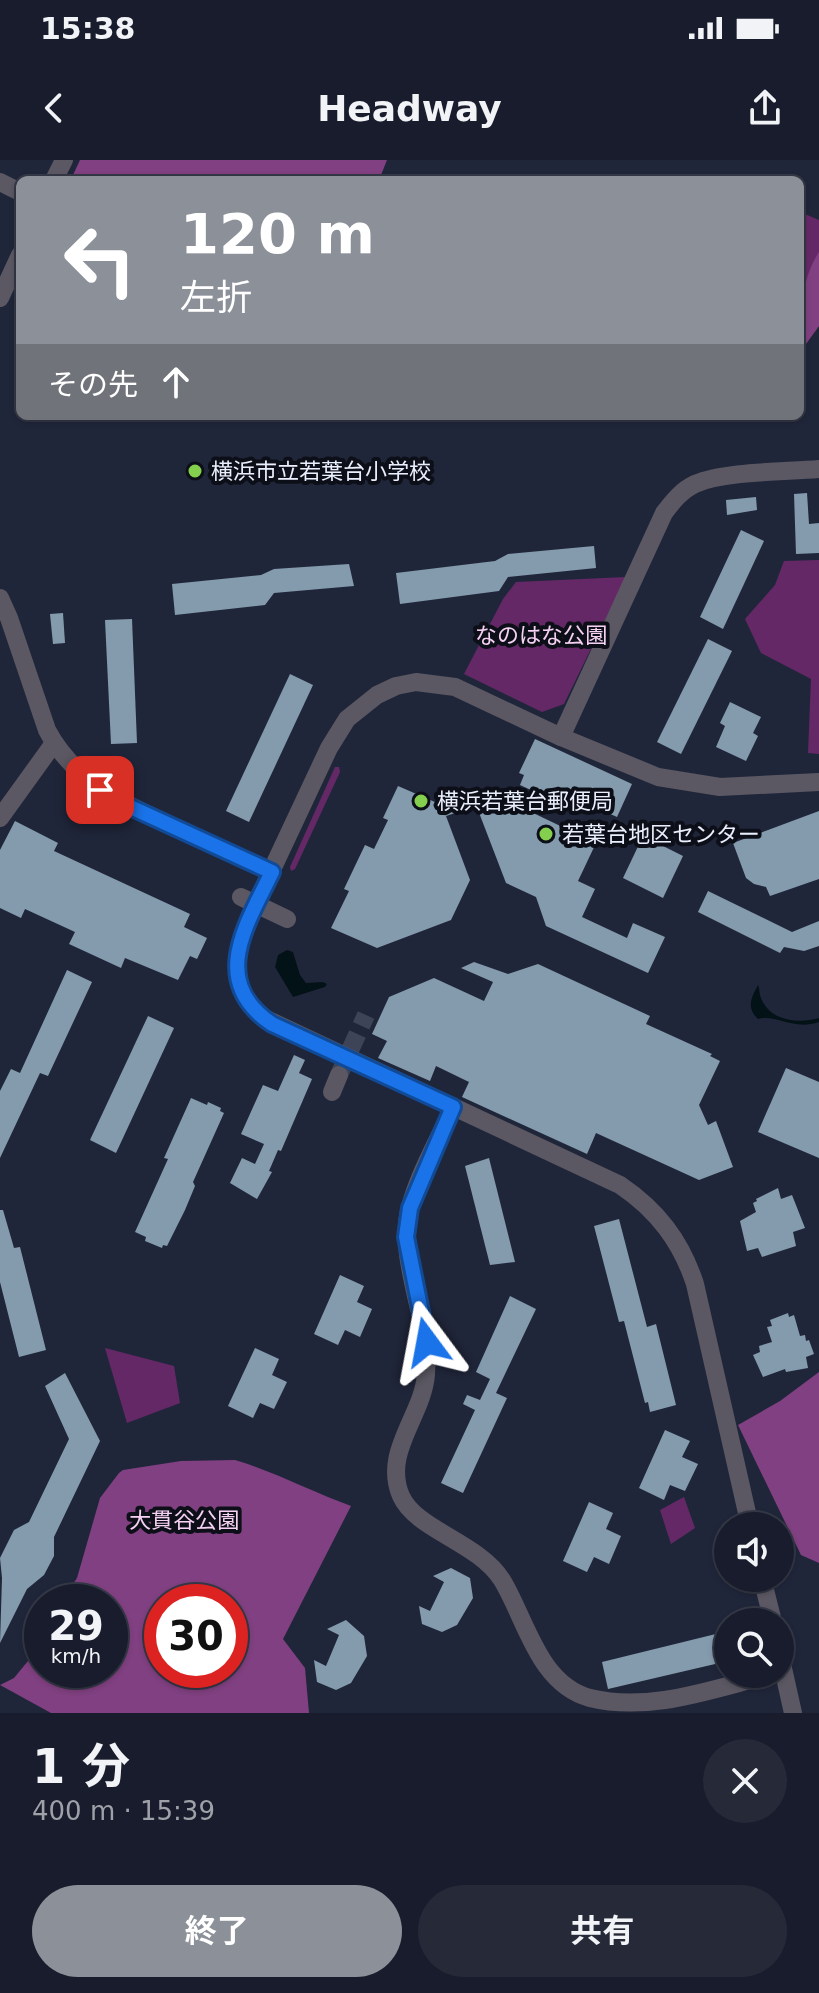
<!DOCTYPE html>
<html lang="ja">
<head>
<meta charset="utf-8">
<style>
  :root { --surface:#181c2c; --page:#252938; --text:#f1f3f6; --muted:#9fa1a9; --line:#363a48; --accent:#8c9099 }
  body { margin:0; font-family:"DejaVu Sans","Noto Sans JP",sans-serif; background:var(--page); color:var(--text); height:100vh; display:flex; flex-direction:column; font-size:30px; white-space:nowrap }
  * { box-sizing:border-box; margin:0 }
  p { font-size:26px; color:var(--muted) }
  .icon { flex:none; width:44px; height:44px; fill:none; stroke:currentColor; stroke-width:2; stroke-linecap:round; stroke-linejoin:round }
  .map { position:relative; height:1553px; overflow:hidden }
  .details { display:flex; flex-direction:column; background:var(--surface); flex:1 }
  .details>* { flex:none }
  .banner { position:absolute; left:16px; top:16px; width:788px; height:244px; border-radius:12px; box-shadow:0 2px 6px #0004,0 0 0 2px var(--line); background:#8c9099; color:#fff; overflow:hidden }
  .tools { position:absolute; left:714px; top:1352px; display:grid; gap:16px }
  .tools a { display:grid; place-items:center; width:80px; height:80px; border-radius:50%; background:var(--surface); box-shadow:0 2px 6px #0004,0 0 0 2px var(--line); font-size:40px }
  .speed { position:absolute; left:24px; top:1424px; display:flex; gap:16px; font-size:40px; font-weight:700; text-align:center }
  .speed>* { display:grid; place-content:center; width:104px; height:104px; border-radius:50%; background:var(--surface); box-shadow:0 2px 6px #0004,0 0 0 2px var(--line); line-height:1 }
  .speed small { font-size:20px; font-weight:400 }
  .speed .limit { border:12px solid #d22; background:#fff; color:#111 }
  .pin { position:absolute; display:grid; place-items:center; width:68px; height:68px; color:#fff; margin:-34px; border-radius:16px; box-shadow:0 4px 12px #0006 }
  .me { position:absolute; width:88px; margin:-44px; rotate:347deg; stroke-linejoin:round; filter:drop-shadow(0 0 6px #0008) }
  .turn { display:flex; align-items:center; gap:28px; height:168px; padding:0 32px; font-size:36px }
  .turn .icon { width:104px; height:104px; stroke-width:2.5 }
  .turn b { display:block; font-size:56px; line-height:68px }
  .then { display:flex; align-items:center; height:76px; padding:0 32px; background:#0003; gap:16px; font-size:30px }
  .round { display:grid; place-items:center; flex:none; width:84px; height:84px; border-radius:42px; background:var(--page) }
  .head { display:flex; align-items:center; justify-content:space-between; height:136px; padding:0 32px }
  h1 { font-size:48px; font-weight:700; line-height:60px }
  .button { display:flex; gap:16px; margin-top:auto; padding:16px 32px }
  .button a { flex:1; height:92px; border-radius:48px; background:var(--accent); color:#fff; font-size:32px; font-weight:700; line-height:92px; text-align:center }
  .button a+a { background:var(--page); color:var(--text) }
  .status { display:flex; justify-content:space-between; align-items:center; height:56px; padding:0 40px; background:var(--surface); direction:ltr }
  .status svg { height:22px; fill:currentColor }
  header { display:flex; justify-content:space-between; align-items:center; height:104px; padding:0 32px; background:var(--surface); font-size:36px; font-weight:700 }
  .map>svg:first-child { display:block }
  .green { fill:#652867 }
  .forest { fill:#804081; fill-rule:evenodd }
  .water { fill:#031217 }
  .building { fill:#849bae }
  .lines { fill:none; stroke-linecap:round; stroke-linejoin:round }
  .minor-tunnel { stroke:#3e4457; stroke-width:18; stroke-dasharray:18 9; stroke-linecap:butt }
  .minor { stroke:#5b5863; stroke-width:18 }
  .minor-bridge { stroke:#5b5863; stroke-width:18 }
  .route-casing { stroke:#114b97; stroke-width:20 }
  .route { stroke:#1a73e8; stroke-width:14 }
  .poi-dot { fill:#84cf4d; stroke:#0d0f18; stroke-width:3 }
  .labels { text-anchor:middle; stroke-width:8; stroke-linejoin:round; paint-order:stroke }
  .poi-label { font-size:22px; fill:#eaeffd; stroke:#0d0f18; text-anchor:start }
  .park-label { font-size:22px; fill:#f5d1f4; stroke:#0d0f18 }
</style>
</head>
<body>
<div class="status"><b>15:38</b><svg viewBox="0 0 49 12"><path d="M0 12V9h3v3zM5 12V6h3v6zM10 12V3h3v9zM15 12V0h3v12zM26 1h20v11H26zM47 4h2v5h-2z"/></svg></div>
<header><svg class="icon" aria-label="back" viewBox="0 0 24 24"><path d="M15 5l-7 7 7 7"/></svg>Headway<svg class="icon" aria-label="share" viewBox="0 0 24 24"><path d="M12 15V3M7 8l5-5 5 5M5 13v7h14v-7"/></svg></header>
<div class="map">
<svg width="819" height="1553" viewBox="0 0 819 1553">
  <rect width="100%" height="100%" fill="#20263a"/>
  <g class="green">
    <polygon points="800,52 819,60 819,166 800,192"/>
    <polygon points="819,400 819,594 808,593 811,519 761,493 745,459 775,425 784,401"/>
    <polygon points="626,417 564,544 542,552 464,514 503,439 516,422"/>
    <polygon points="335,607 339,607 340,612 295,709 291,711 290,707"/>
    <polygon points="105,1188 174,1206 180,1243 127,1263"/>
    <polygon points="684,1337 695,1368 671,1384 660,1350"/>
  </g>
  <g class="forest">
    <polygon points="80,0 387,0 379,20 217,20 207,15 73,15"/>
    <path d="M819 92V166L800 192C800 157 800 121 819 92Z"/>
    <polygon points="819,1212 819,1403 801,1395 738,1265 780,1241"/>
    <path d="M235 1300C275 1312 312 1332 351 1346L283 1479 305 1508 309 1553H51L0 1525 14 1518 42 1484V1510H110V1442H61L77 1418 100 1338 119 1313 123 1310 181 1301ZM230 1442V1510H162V1442Z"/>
  </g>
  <g class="water">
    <polygon points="287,790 293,792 300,815 306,823 323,822 327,824 325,827 293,837 275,807 278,795"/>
    <path d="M758 825C760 829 759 834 761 838 770 861 797 864 819 858V862C793 871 776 854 758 859 746 848 751 838 758 825Z"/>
  </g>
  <g class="building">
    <polygon points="807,333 809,364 819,363 819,393 796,394 794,334"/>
    <polygon points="756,337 757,350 727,355 726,340"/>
    <polygon points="741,370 764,381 723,469 700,457"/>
    <polygon points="594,386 596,408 508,417 499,431 400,444 396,413 495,401 508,394"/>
    <polygon points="349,404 354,426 274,433 265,445 175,455 172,424 261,415 274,409"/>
    <polygon points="63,453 65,483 53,484 50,454"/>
    <polygon points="132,459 137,583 111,584 105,460"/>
    <polygon points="708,479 732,491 681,594 657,582"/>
    <polygon points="290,514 313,525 249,662 226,651"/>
    <polygon points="730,542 761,557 753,573 758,576 746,601 716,587 725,566 720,563"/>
    <polygon points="535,579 632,624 617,657 566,634 561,644 520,625 524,615 519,613"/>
    <polygon points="398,626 458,652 446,656 470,720 451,760 377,788 331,768 349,731 344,729 365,685 374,689 388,660 383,658"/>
    <polygon points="482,633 491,633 596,683 578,721 595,729 582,757 627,778 633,763 665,777 648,813 546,766 536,737 506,723 473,637"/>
    <polygon points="819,651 819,719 770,736 766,727 754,724 746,718 733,683"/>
    <polygon points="15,661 58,683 54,691 190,754 184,767 207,778 197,799 190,796 178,820 125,798 121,808 69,784 75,772 25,749 21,758 0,748 0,690"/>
    <polygon points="643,676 683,696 663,738 623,718"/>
    <polygon points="708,731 792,772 819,761 819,786 804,791 784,787 780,793 698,752"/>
    <polygon points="474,802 508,814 538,804 650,856 646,864 712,894 710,896 720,901 699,945 708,965 716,961 733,1007 699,1020 596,973 587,994 462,937 469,922 436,906 430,921 378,898 387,881 372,874 389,837 434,818 484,841 493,822 461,808"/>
    <polygon points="67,810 92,822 48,916 40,913 0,998 0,931 11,909 20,913"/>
    <polygon points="148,856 174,868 116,993 90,980"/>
    <polygon points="294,895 305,900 299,913 312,919 281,991 278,990 269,1011 272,1012 257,1039 230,1023 242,998 255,1004 264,984 241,974 263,925 278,931"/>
    <polygon points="786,908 819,922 819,998 758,972"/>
    <polygon points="191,938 207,945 208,942 221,948 220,951 224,953 193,1022 195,1026 185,1050 167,1086 163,1085 162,1088 145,1081 146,1077 135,1072 168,999 164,998"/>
    <polygon points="489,998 515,1102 490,1105 465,1006"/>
    <polygon points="778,1028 781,1039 792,1035 805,1068 793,1072 796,1086 762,1097 758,1088 747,1091 740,1061 756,1052 753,1043 757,1041 756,1039"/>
    <polygon points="0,1050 3,1050 14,1088 20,1087 46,1190 19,1197 0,1122"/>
    <polygon points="619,1059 647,1167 656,1164 676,1245 650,1252 648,1242 645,1243 624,1161 619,1162 594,1066"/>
    <polygon points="340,1115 364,1126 357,1142 372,1149 360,1177 345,1170 338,1185 314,1174"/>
    <polygon points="510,1136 536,1149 496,1233 507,1238 463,1333 441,1323 475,1250 463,1244 467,1235 480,1240 490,1219 476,1212"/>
    <polygon points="788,1153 789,1157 794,1155 800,1176 805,1175 806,1181 809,1180 814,1194 806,1197 808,1208 786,1212 785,1209 763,1217 753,1195 760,1192 759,1186 772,1182 767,1167 772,1166 770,1160"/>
    <polygon points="255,1188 279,1199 272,1215 287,1222 274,1249 260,1243 253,1258 228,1246"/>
    <polygon points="65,1213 100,1281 54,1377 54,1396 44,1415 27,1429 0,1483 2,1418 0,1398 14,1370 29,1362 69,1279 45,1226"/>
    <polygon points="665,1270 690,1281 682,1297 698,1304 685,1331 670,1325 664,1340 639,1328"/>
    <polygon points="589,1342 613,1353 606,1369 621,1376 609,1404 594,1397 587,1412 563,1401"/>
    <polygon points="451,1408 470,1418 473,1438 457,1465 442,1472 422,1464 419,1446 430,1451 444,1422 433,1416"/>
    <polygon points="346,1460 364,1476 367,1496 351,1523 336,1530 317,1522 314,1500 326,1506 339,1475 327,1469"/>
    <polygon points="728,1471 728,1501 608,1529 602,1502"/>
  </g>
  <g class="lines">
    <polyline class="minor-tunnel" points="339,915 366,855"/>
    <g class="minor">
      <polyline points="54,20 64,0"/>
      <polyline points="0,22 20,32"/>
      <polyline points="0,138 20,95"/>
      <path d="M0 438 9 458 47 570C75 623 125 644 177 668 208 683 240 697 272 712"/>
      <path d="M561 577 664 353C673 341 682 330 695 324 724 311 786 312 819 309"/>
      <polyline points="0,658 54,583"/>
      <polyline points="262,731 329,588 347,559 377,535 396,526 416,522 455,527 561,577 658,617 720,627 819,622"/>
      <polyline points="241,737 287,759"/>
      <path d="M251 754C233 793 227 827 264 858L620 1025C657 1050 681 1081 695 1124L750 1366"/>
      <polyline points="332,932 339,915"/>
      <path d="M453 947C439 979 419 1013 410 1047 401 1079 412 1117 419 1149 422 1160 426 1172 427 1184 428 1194 426 1205 426 1214 423 1256 382 1292 401 1336 416 1370 478 1382 502 1420 526 1459 538 1524 590 1538 651 1553 715 1528 773 1514"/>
      <polyline points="762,1418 773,1462"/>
      <polyline points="780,1495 793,1553"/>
    </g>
    <polyline class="minor-bridge" points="251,754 262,731"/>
  </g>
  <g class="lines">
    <defs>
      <path id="route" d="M100 630 126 645 272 712C247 764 208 821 272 864L453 947 410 1048 406 1077 427 1182"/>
    </defs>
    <use href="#route" class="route-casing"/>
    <use href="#route" class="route"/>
  </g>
  <g class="poi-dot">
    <circle cx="195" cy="311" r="8"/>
    <circle cx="421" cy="641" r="8"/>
    <circle cx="546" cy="674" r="8"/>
  </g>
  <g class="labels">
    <g class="poi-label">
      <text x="211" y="319">横浜市立若葉台小学校</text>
      <text x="437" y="649">横浜若葉台郵便局</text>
      <text x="562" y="682">若葉台地区センター</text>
    </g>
    <g class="park-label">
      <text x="541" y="483">なのはな公園</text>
      <text x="184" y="1368">大貫谷公園</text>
    </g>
  </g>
</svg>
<div class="tools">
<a><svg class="icon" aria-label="sound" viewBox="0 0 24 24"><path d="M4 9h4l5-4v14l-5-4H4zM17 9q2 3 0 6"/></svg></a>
<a><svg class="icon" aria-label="search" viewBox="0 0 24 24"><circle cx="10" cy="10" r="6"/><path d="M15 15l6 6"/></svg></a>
</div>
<div class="speed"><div>29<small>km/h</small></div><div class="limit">30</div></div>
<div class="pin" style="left:100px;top:630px;background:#d93025"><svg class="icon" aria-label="arrive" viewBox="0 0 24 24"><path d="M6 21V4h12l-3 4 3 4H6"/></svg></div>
<svg class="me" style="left:427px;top:1182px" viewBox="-20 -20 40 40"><path d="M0-17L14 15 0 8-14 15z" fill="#1a73e8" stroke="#fff" stroke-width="4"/></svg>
<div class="banner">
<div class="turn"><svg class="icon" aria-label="left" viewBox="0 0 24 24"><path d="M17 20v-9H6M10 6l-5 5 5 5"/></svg><div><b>120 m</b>左折</div></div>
<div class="then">その先<svg class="icon" aria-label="ahead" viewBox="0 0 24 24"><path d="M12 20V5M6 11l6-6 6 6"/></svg></div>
</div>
</div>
<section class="details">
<div class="head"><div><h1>1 分</h1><p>400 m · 15:39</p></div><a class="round"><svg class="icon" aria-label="close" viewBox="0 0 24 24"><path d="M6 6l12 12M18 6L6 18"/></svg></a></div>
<div class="button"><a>終了</a><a>共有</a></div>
</section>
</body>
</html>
